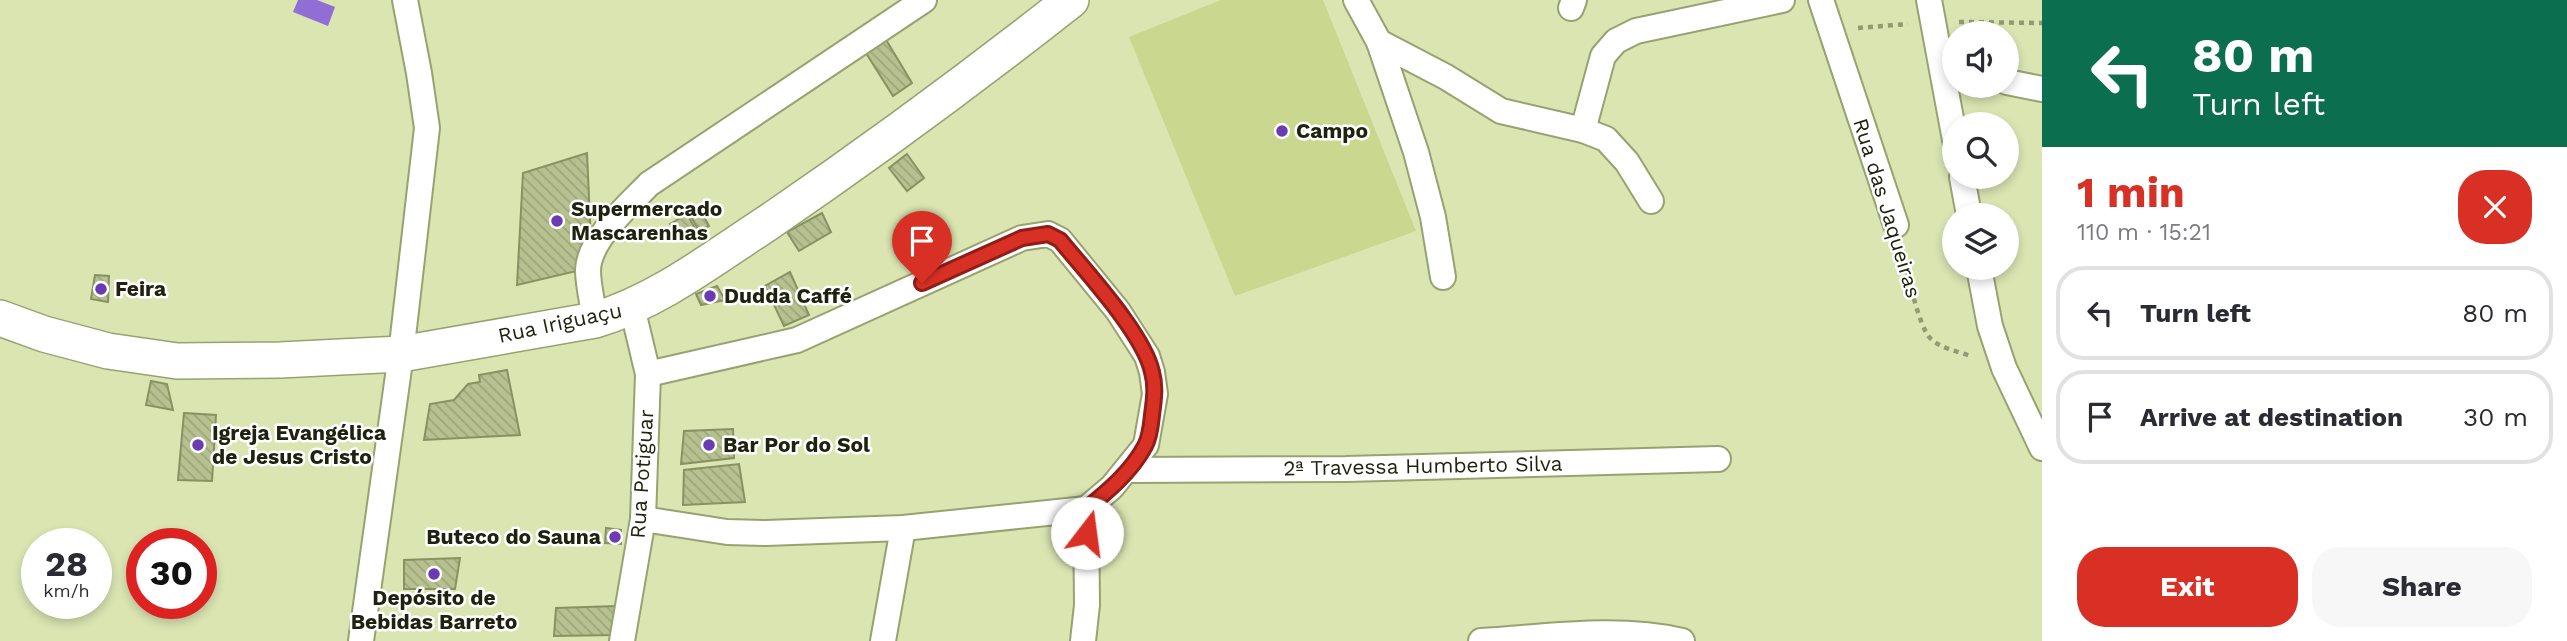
<!DOCTYPE html>
<html lang="en">
<head>
<meta charset="utf-8">
<style>
  :root { --surface:#fff; --page:#f7f7f7; --text:#2b2b33; --muted:#7c7c81; --line:#e1e1e2; --accent:#d93025 }
  body { margin:0; font-family:"Work Sans",sans-serif; background:var(--page); color:var(--text); height:100vh; display:flex; flex-direction:column; font-size:26px; white-space:nowrap }
  * { box-sizing:border-box; margin:0 }
  p { font-size:23px; color:var(--muted) }
  .icon { flex:none; width:38px; height:38px; fill:none; stroke:currentColor; stroke-width:2; stroke-linecap:round; stroke-linejoin:round }
  .map { position:relative; flex:1; overflow:hidden }
  .panel { display:flex; flex-direction:column; background:var(--surface); width:525px }
  .panel>* { flex:none }
  .guide { background:#0b6e4f; color:#fff; overflow:hidden }
  .tools { position:absolute; left:1942px; top:21px; display:grid; gap:14px }
  .tools a { display:grid; place-items:center; width:77px; height:77px; border-radius:50%; background:var(--surface); box-shadow:0 4px 10px #0003; font-size:35px }
  .speed { position:absolute; left:21px; top:528px; display:flex; gap:14px; font-size:35px; font-weight:700; text-align:center }
  .speed>* { display:grid; place-content:center; width:91px; height:91px; border-radius:50%; background:var(--surface); box-shadow:0 4px 10px #0003; line-height:1 }
  .speed small { font-size:18px; font-weight:400 }
  .speed .limit { border:10px solid #d22; background:#fff; color:#111 }
  .pin { position:absolute; display:grid; place-items:center; width:60px; height:60px; color:#fff; margin:-72px -30px; border-radius:50% 50% 50% 0; rotate:-45deg; box-shadow:0 0 7px #0007 }
  .pin .icon { rotate:45deg }
  .me { position:absolute; width:77px; margin:-38px; rotate:15deg; stroke-linejoin:round; filter:drop-shadow(0 0 5px #0008) }
  .turn { display:flex; align-items:center; gap:24px; height:147px; padding:0 35px; font-size:32px }
  .turn .icon { width:91px; height:91px; stroke-width:2.5 }
  .turn b { display:block; font-size:49px; line-height:60px }
  .round { display:grid; place-items:center; flex:none; width:74px; height:74px; border-radius:28px; background:var(--page) }
  .summary { display:flex; align-items:center; justify-content:space-between; height:119px; padding:0 35px }
  h1 { font-size:42px; font-weight:700; line-height:52px; color:var(--accent) }
  .button { display:flex; gap:14px; margin-top:auto; padding:14px 35px }
  .button a { flex:1; height:80px; border-radius:28px; background:var(--accent); color:#fff; font-size:28px; font-weight:700; line-height:80px; text-align:center }
  .button a+a { background:var(--page); color:var(--text) }
  ul { padding:0; list-style:none }
  li { display:flex; align-items:center; gap:21px; height:94px; margin:0 14px 10px; padding:0 21px; border:4px solid var(--line); border-radius:28px }
  li div { flex:1 }
  li b { display:block; font-size:26px }
  li em { font-style:normal }
  main { display:flex; flex:1; min-height:0 }
  .map>svg:first-child { display:block }
  .pitch { fill:#c9d88e }
  .water { fill:#916ed5 }
  .building { fill:url(#building-back-hatch); stroke:#889162; stroke-width:2 }
  .lines { fill:none; stroke-linecap:round; stroke-linejoin:round }
  .street-casing { stroke:#98a271; stroke-width:28 }
  .secondary-casing { stroke:#98a271; stroke-width:38 }
  .path { stroke:#929a73; stroke-width:4.5; stroke-dasharray:5 5; stroke-linecap:butt }
  .street { stroke:#fff; stroke-width:24 }
  .secondary { stroke:#fff; stroke-width:35 }
  .route-casing { stroke:#8d1f18; stroke-width:18 }
  .route { stroke:#d93025; stroke-width:12 }
  .poi-dot { fill:#6b3bb2; stroke:#fff; stroke-width:2.5 }
  .labels { text-anchor:middle; stroke-width:5; stroke-linejoin:round; paint-order:stroke }
  .poi-label { font-size:21px; font-weight:bold; fill:#1e220e; stroke:#fff; text-anchor:start }
  .street-label { font-size:21px; fill:#1e220e; stroke:#fff }
</style>
</head>
<body>
<main>
<div class="map">
<svg width="2042" height="641" viewBox="0 0 2042 641">
  <defs>
    <pattern id="building-back-hatch" width="6" height="6" patternUnits="userSpaceOnUse" patternTransform="scale(1.75)"><rect width="6" height="6" fill="#b7c190"/><path d="M-1 5l2 2M0 0l6 6M5-1l2 2" fill="none" stroke="#9da67b"/></pattern>
  </defs>
  <rect width="100%" height="100%" fill="#dae5b2"/>
  <polygon class="pitch" points="1221,0 1323,0 1416,231 1235,296 1129,37"/>
  <polygon class="water" points="298,0 317,0 335,7 328,26 293,12"/>
  <g class="building">
    <polygon points="885,38 912,83 893,96 866,53"/>
    <polygon points="587,153 591,241 581,270 517,285 523,173"/>
    <polygon points="907,154 924,178 907,191 889,168"/>
    <polygon points="699,207 709,226 699,231 689,213"/>
    <polygon points="822,213 831,232 799,251 787,232"/>
    <polygon points="687,214 697,232 682,240 670,224"/>
    <polygon points="790,272 809,315 784,326 765,286"/>
    <polygon points="95,275 109,276 108,302 91,299"/>
    <polygon points="717,286 725,300 701,305 696,294"/>
    <polygon points="507,370 520,435 424,440 430,404 454,400 468,384 480,382 479,375"/>
    <polygon points="151,381 167,384 173,410 146,405"/>
    <polygon points="184,413 216,415 212,481 178,480"/>
    <polygon points="733,429 734,458 681,464 684,431"/>
    <polygon points="739,464 745,502 683,505 684,470"/>
    <polygon points="606,528 621,530 621,544 605,543"/>
    <polygon points="460,558 455,589 404,589 404,560"/>
    <polygon points="616,606 615,635 554,636 556,608"/>
  </g>
  <g class="lines">
    <defs>
      <g id="street">
        <polyline points="1356,0 1379,42 1416,152 1433,217 1443,277"/>
        <polyline points="1821,0 1896,225"/>
        <polyline points="1929,0 1955,140"/>
        <polyline points="1571,8 1574,0"/>
        <polyline points="1379,42 1446,77 1501,111 1583,130 1606,139 1627,162 1651,201"/>
        <polyline points="2007,82 2042,89"/>
        <polyline points="1583,130 1603,56 1616,41 1636,31 1782,0"/>
        <polyline points="1962,177 1969,215"/>
        <polyline points="1979,268 1990,326 2004,368 2042,448"/>
        <path d="M595 320C593 304 588 286 588 270 589 239 629 205 649 184L924 0"/>
        <polyline points="648,374 797,340 1022,238 1048,234 1060,240 1118,311 1147,356 1152,372 1155,394 1146,445 1112,487 1086,509 1087,605 1083,641"/>
        <polyline points="1128,470 1346,469 1718,459"/>
        <polyline points="643,519 727,532 766,533 903,528 1086,509"/>
        <polyline points="361,641 401,354 427,128 419,73 405,0"/>
        <polyline points="622,641 643,519 648,374 632,307"/>
        <polyline points="883,641 903,528"/>
        <path d="M1481 641C1547 637 1618 626 1682 641"/>
      </g>
      <path id="secondary" d="M0 318 44 334 108 351 177 361 280 360 401 354 595 320C658 301 711 260 766 224 870 153 972 78 1071 0"/>
    </defs>
    <use href="#street" class="street-casing"/>
    <use href="#secondary" class="secondary-casing"/>
    <g class="path">
      <polyline points="1959,22 2042,23"/>
      <polyline points="1858,28 1908,24"/>
      <path d="M1902 250C1907 269 1918 327 1931 339 1940 348 1959 352 1971 356"/>
    </g>
    <use href="#street" class="street"/>
    <use href="#secondary" class="secondary"/>
  </g>
  <g class="lines">
    <defs>
      <path id="route" d="M922 283 1022 238 1048 234 1060 240C1086 272 1144 334 1152 372 1156 386 1154 400 1152 415 1151 425 1150 437 1145 446 1131 472 1108 491 1086 509L1087 533"/>
    </defs>
    <use href="#route" class="route-casing"/>
    <use href="#route" class="route"/>
  </g>
  <g class="poi-dot">
    <circle cx="1282" cy="131" r="7"/>
    <circle cx="557" cy="221" r="7"/>
    <circle cx="101" cy="289" r="7"/>
    <circle cx="710" cy="296" r="7"/>
    <circle cx="198" cy="445" r="7"/>
    <circle cx="709" cy="445" r="7"/>
    <circle cx="615" cy="537" r="7"/>
    <circle cx="434" cy="574" r="7"/>
  </g>
  <g class="labels">
    <g class="poi-label">
      <text x="1296" y="138">Campo</text>
      <text x="571" y="216">Supermercado<tspan x="571" dy="24">Mascarenhas</tspan></text>
      <text x="115" y="296">Feira</text>
      <text x="724" y="303">Dudda Caffé</text>
      <text x="212" y="440">Igreja Evangélica<tspan x="212" dy="24">de Jesus Cristo</tspan></text>
      <text x="723" y="452">Bar Por do Sol</text>
      <text x="601" y="544" text-anchor="end">Buteco do Sauna</text>
      <text x="434" y="605" text-anchor="middle">Depósito de<tspan x="434" dy="24">Bebidas Barreto</tspan></text>
    </g>
    <g class="street-label">
      <text transform="translate(1887 208) rotate(73)" y="7">Rua das Jaqueiras</text>
      <text transform="translate(560 323) rotate(-12)" y="7">Rua Iriguaçu</text>
      <text transform="translate(1423 466) rotate(-1)" y="7">2ª Travessa Humberto Silva</text>
      <text transform="translate(642 474) rotate(-86)" y="7">Rua Potiguar</text>
    </g>
  </g>
</svg>
<div class="tools">
<a><svg class="icon" aria-label="sound" viewBox="0 0 24 24"><path d="M4 9h4l5-4v14l-5-4H4zM17 9q2 3 0 6"/></svg></a>
<a><svg class="icon" aria-label="search" viewBox="0 0 24 24"><circle cx="10" cy="10" r="6"/><path d="M15 15l6 6"/></svg></a>
<a><svg class="icon" aria-label="layers" viewBox="0 0 24 24"><path d="M12 4l9 5-9 5-9-5zM3 14l9 5 9-5"/></svg></a>
</div>
<div class="speed"><div>28<small>km/h</small></div><div class="limit">30</div></div>
<div class="pin" style="left:922px;top:283px;background:#d93025"><svg class="icon" aria-label="arrive" viewBox="0 0 24 24"><path d="M6 21V4h12l-3 4 3 4H6"/></svg></div>
<svg class="me" style="left:1087px;top:533px" viewBox="-20 -20 40 40"><circle r="19" fill="#fff"/><path d="M0-13L10 11 0 6-10 11z" fill="#d93025"/></svg>
</div>
<section class="panel">
<div class="guide">
<div class="turn"><svg class="icon" aria-label="left" viewBox="0 0 24 24"><path d="M17 20v-9H6M10 6l-5 5 5 5"/></svg><div><b>80 m</b>Turn left</div></div>
</div>
<div class="summary"><div><h1>1 min</h1><p>110 m · 15:21</p></div><a class="round" style="background:#d93025;color:#fff"><svg class="icon" aria-label="close" viewBox="0 0 24 24"><path d="M6 6l12 12M18 6L6 18"/></svg></a></div>
<ul>
<li><svg class="icon" aria-label="left" viewBox="0 0 24 24"><path d="M17 20v-9H6M10 6l-5 5 5 5"/></svg><div><b>Turn left</b></div><em>80 m</em></li>
<li><svg class="icon" aria-label="arrive" viewBox="0 0 24 24"><path d="M6 21V4h12l-3 4 3 4H6"/></svg><div><b>Arrive at destination</b></div><em>30 m</em></li>
</ul>
<div class="button"><a>Exit</a><a>Share</a></div>
</section>
</main>
</body>
</html>
